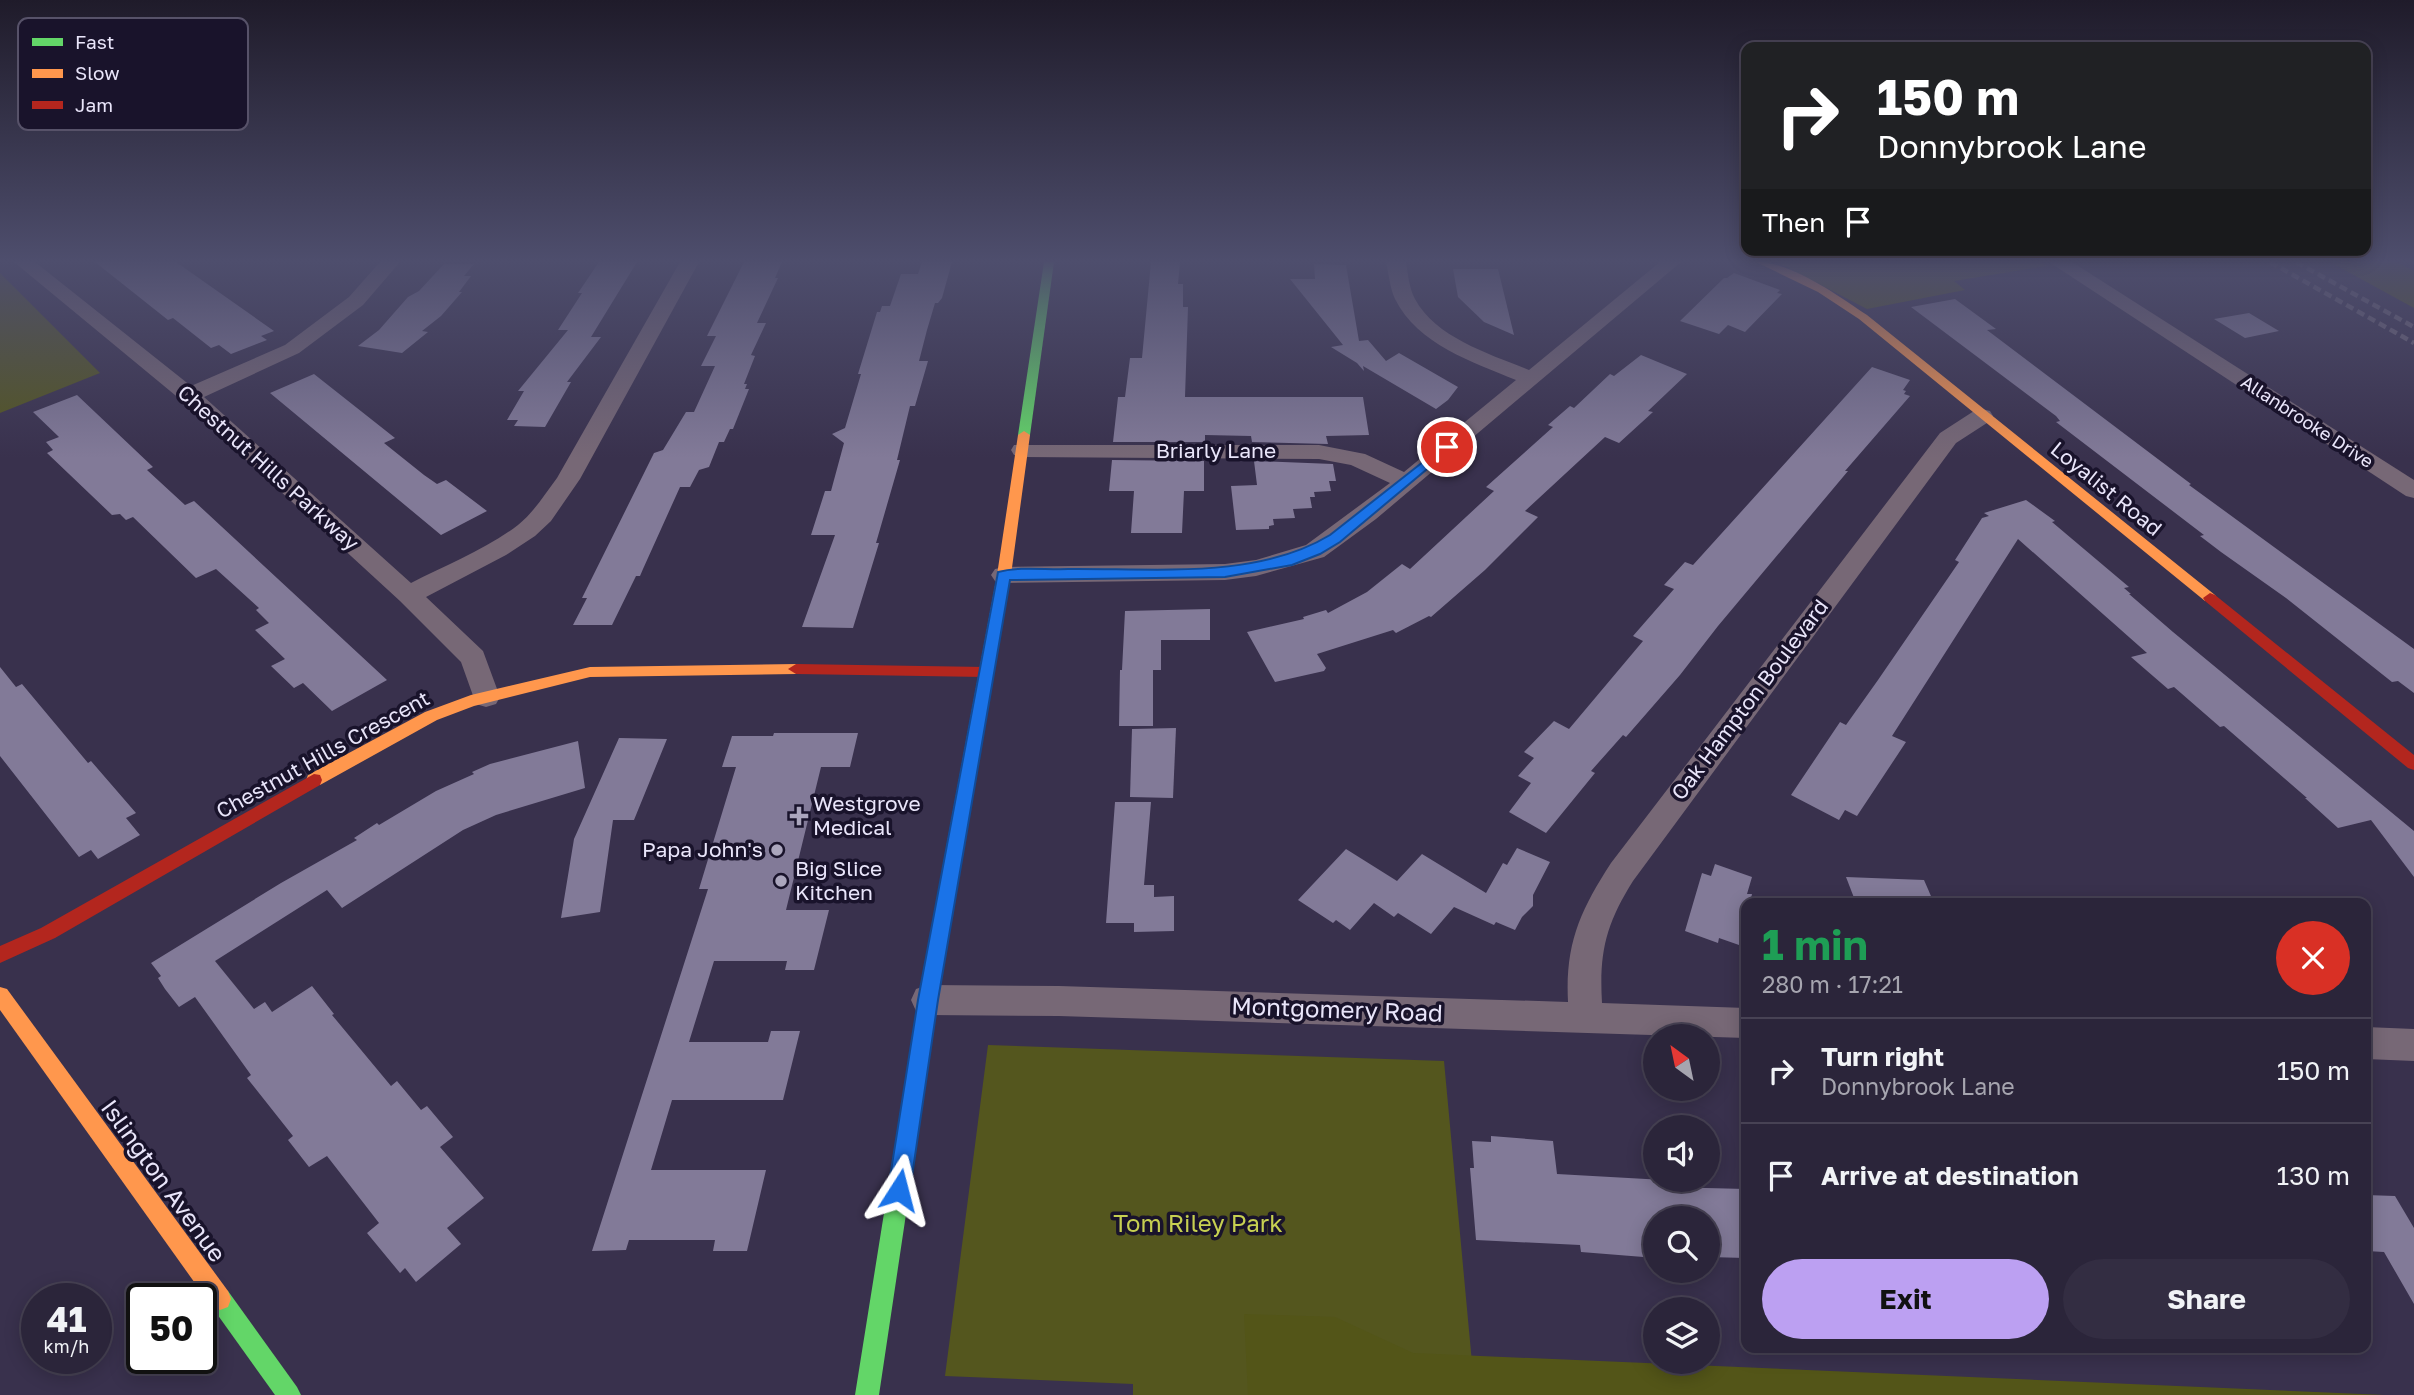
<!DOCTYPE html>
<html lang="en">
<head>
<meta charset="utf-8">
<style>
  :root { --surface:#2b253a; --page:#332d42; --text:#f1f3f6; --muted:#a6a5af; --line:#474254; --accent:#bca0f2 }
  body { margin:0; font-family:"Golos Text",sans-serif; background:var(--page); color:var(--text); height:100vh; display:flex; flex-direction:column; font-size:26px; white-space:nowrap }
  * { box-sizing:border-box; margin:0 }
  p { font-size:23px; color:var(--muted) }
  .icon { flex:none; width:38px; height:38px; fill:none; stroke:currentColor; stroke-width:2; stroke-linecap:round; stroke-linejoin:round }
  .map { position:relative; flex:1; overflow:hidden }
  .sheet { position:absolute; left:1741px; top:898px; width:630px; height:455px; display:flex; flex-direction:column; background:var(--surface); border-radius:14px; box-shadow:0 4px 18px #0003,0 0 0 2px var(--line) }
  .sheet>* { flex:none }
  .hud { position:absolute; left:1741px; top:42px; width:630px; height:214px; border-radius:14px; box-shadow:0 4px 18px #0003,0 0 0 2px var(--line); background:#202124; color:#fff; overflow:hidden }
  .needle { width:46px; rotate:327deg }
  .fabs { position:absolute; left:1643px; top:1024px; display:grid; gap:14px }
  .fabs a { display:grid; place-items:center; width:77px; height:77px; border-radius:50%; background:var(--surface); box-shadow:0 4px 18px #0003,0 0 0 2px var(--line); font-size:35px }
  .speed { position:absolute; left:21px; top:1283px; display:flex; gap:14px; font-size:35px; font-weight:700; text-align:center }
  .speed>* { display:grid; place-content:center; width:91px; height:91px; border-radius:50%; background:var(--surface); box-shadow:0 4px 18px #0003,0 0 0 2px var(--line); line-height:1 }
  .speed small { font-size:18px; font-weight:400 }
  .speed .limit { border:4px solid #111; border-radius:10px; background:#fff; color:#111 }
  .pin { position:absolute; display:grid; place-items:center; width:60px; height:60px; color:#fff; margin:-30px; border:4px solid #fff; border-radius:50%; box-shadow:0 2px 7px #0007 }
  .me { position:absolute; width:77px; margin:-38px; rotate:9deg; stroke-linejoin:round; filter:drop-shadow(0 0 5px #0008) }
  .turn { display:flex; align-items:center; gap:24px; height:147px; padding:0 21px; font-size:32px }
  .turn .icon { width:91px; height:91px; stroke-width:2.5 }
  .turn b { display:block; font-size:49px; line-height:60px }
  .then { display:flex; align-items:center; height:66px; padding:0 21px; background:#0003; gap:14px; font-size:26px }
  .round { display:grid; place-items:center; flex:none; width:74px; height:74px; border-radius:37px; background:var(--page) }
  .headline { display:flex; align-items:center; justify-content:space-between; height:119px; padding:0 21px }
  h1 { font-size:42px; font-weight:700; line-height:52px; color:#1e9e55 }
  .primary-button { display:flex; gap:14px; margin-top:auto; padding:14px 21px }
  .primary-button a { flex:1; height:80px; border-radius:42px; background:var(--accent); color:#111; font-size:28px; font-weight:700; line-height:80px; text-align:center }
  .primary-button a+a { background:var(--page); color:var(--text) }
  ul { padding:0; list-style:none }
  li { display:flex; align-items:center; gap:21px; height:105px; padding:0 21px; border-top:2px solid var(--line) }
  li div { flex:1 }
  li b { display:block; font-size:26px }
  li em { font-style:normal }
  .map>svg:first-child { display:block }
  .green { fill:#54561e }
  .forest { fill:#535518 }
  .building { fill:#827a98 }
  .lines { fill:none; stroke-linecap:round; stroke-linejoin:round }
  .street { fill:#776876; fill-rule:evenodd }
  .fast { fill:#63d668; fill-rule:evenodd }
  .slow { fill:#ff974d; fill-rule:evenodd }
  .jam { fill:#b3261e; fill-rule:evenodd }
  .rail { stroke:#716879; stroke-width:4.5; stroke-dasharray:8 4.5; stroke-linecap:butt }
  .route { fill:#1a73e8; stroke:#114b97; stroke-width:2 }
  .poi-dot { fill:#aba6bd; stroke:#19132b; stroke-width:2.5 }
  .labels { text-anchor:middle; stroke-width:7; stroke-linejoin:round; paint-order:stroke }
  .far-street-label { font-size:18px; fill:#e9e5fa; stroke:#19132b }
  .street-label { font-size:21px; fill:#e9e5fa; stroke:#19132b }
  .poi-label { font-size:21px; fill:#e9e5fa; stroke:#19132b; text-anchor:start }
  .near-street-label { font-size:24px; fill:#e9e5fa; stroke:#19132b }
  .near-park-label { font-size:24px; fill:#c7d051; stroke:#19132b }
  .key { fill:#19132b; stroke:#575269; stroke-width:2 }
  .key-label { font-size:19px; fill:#e9e5fa }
</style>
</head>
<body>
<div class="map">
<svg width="2414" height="1395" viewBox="0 0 2414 1395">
  <rect width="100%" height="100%" fill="#39314d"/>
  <g class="green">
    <polygon points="1777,262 2041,262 2046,266 1954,281 1965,290 1867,309"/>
    <polygon points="2330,262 2397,262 2414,271 2414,308"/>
    <polygon points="0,273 100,373 0,413"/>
    <polygon points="988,1045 1444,1061 1475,1395 1133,1395 1133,1384 945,1376"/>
  </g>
  <polygon class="forest" points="1244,1314 1335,1317 1413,1353 2385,1395 1248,1395"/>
  <g class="building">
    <polygon points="95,262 176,262 274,331 261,336 267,340 231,354 219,345 211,348 173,318 168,320"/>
    <polygon points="599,262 637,262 591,337 601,337 567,382 571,382 545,427 514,426 518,420 507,420 524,391 518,391 568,330 558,330 582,293 578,293"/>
    <polygon points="744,262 782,262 775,278 778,278 757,323 766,323 751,355 755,356 744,384 747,384 745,389 749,389 733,429 730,429 724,442 719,442 709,467 699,470 690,487 680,487 643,569 640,576 636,576 612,625 573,625 587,598 582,598 654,453 663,450 686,412 694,412 715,366 701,366 716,336 707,336"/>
    <polygon points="922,262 952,262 942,298 938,303 935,303 927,330 919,361 928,361 915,406 910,406 897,460 900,460 876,543 879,543 853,628 802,627 835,535 811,535 825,491 831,491 844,443 832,434 845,428 861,374 858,374 877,312 880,312 882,306 890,306 901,274 918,274"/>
    <polygon points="1151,262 1180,262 1178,284 1183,284 1183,307 1188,307 1185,397 1363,397 1369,435 1326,436 1328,444 1252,442 1251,436 1205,435 1205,442 1113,442 1118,397 1125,397 1130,358 1142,358"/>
    <polygon points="444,264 474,264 464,276 471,276 459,292 462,292 441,316 422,331 428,332 402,353 358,346 379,330 408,297 419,291"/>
    <polygon points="1314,264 1346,265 1359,341 1368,340 1386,361 1399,353 1458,387 1448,400 1436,409 1363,366 1364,371 1357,363 1331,347 1343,345 1290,279 1315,279"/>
    <polygon points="1453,269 1498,269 1514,335 1484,322 1458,297"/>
    <polygon points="1734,273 1780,290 1777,293 1782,294 1745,332 1728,325 1719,334 1680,321 1724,278 1727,278"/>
    <polygon points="1955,299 1996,329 1987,330 2191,484 2189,485 2414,649 2414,693 2398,681 2392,682 2286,598 2221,552 2200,536 2204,535 2056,422 2060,421 2056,416 1911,307"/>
    <polygon points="2249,313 2279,331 2245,338 2214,319"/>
    <polygon points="1641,355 1687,374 1648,411 1653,412 1619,443 1605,437 1525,511 1538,517 1485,570 1431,617 1429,616 1396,633 1393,630 1317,654 1326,668 1324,671 1275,682 1247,632 1304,619 1303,617 1326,610 1328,613 1367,592 1402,564 1410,569 1494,491 1486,487 1553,427 1548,425 1570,406 1574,408 1610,374 1614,376"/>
    <polygon points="1872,367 1910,380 1903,390 1906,391 1904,394 1910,396 1845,471 1848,471 1718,626 1680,675 1626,737 1623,735 1591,771 1595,773 1546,833 1509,812 1531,783 1518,776 1534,758 1524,752 1554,721 1569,729 1643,641 1633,636 1674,589 1664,585 1685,562 1693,565"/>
    <polygon points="314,374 395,438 384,443 424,475 437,484 446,480 487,511 441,535 270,393"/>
    <polygon points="77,395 153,467 147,470 185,505 194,501 387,680 332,711 303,683 294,688 271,666 285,659 255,630 269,623 256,610 259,608 216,569 196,578 133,517 126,520 120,514 112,515 47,453 53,450 46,442 59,437 33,412"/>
    <polygon points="1112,460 1204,461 1204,491 1184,491 1182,533 1131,533 1134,491 1109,491"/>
    <polygon points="1254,461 1333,464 1336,481 1329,481 1331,491 1314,492 1315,497 1310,497 1312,508 1293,509 1295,518 1273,519 1274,525 1269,526 1269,529 1236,530 1231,486 1257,485"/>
    <polygon points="2026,500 2055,521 2052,522 2129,587 2124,588 2131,594 2129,594 2173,632 2414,831 2414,877 2371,820 2338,828 2305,798 2307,798 2224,726 2220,727 2174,687 2168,689 2131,657 2147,653 2018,539 1892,736 1906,742 1857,816 1845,810 1839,820 1791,795 1840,722 1846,725 1878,680 1959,562 1955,560 1982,518 1989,516 1984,513"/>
    <polygon points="1210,609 1210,640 1161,640 1161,670 1153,670 1153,726 1119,726 1120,670 1122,670 1125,611"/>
    <polygon points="0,667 16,687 22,684 88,763 91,761 136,813 126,818 140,835 98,859 91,850 79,857 0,756"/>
    <polygon points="1176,728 1173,798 1130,797 1132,729"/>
    <polygon points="774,733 858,733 850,767 821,767 786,910 829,910 814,970 785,970 787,961 714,961 689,1042 768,1042 771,1031 800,1031 783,1100 672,1100 651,1170 766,1170 747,1251 713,1251 715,1240 629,1240 626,1250 592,1251 708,889 699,889 736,767 722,767 732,736 773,736"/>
    <polygon points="619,738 667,739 634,820 613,820 600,912 561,918 574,839"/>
    <polygon points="578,741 585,788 496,815 463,830 342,908 327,890 215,961 254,1009 265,1002 272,1012 312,986 334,1014 332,1015 391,1086 397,1081 421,1110 427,1106 453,1137 440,1147 484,1198 447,1228 461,1244 416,1282 405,1268 400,1273 367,1233 379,1223 327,1156 309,1167 288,1140 293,1136 247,1078 251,1075 195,997 179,1007 165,989 158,978 161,976 151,963 281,883 357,840 354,838 377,823 379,825 436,791 474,774 472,772 490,764"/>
    <polygon points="1115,802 1151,802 1144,885 1154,885 1154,897 1174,896 1174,931 1134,932 1134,923 1106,923"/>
    <polygon points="1517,848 1550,862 1533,895 1533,906 1522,917 1515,930 1496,922 1494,925 1454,907 1431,934 1398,913 1394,917 1374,903 1350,930 1336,920 1333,923 1298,900 1346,849 1397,881 1422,854 1486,893 1503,863 1507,865"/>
    <polygon points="1715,864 1752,877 1747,894 1752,894 1750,903 1746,903 1746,916 1739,945 1719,938 1718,943 1685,931 1702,873 1711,876"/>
    <polygon points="1846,877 1924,880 1934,903 1856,903"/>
    <polygon points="1491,1136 1553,1141 1557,1174 1664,1180 1666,1187 1746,1189 1746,1258 1708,1257 1708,1218 1656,1218 1656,1258 1581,1252 1580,1245 1476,1240 1470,1168 1474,1168 1472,1141 1491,1142"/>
    <polygon points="2366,1195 2395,1196 2414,1228 2414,1304 2384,1252 2366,1251"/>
  </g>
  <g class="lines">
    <g class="street">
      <path d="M14 262H35L191 386 285 345 349 297 380 262H400L363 305 299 353 204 397 411 583C446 565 487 549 518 525 534 512 545 494 557 478L680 262H699L580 479 551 521 535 536 506 555 426 597 483 651 500 697 496 704 486 707 476 704 461 662 400 601 181 400Z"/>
      <path d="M1386 262H1406C1408 274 1409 288 1415 299 1436 338 1490 354 1529 370L1660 262H1681L1376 519 1324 557 1256 576 1225 580 1004 583 995 581 991 575 995 569 1004 567 1225 564 1256 560 1306 545 1390 483 1351 465 1319 459 1022 457 1014 455 1011 450 1014 445H1319L1365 454 1404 472 1516 380C1473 362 1418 345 1395 299 1390 288 1389 275 1386 262Z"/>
      <polygon points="2049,262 2072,262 2414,480 2414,498 2406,496"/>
      <path d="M1982 409 1990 411 1993 416 1990 421 1956 443 1633 881C1606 924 1599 952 1602 1003L1746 1008V1038L1059 1016 928 1015 916 1011 911 1000 916 989 928 985 1059 986 1568 1002C1565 944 1580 911 1611 863L1940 433 1974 411Z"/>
      <polygon points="2366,1027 2414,1029 2414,1061 2366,1059"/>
    </g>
    <g class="fast">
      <polygon points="1044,262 1054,262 1030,435 1024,439 1018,435"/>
      <polygon points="956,836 962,838 965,843 938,1000 879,1395 855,1395 918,1000 947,843 950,838"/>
      <polygon points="220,1288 228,1291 297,1387 301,1395 275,1395 212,1307 209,1299 212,1291"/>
    </g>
    <g class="slow">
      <path d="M1756 262C1792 262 1837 295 1867 315L2215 595 2217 598 2215 601H2205L1859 319 1818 292Z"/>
      <polygon points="1024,431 1030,435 1011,575 965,843 962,848 956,850 950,848 947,843 997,575 1018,435"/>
      <polygon points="796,664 804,669 796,674 590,677 474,706 437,720 320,785 308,785 306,780 308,775 425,712 471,695 590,667"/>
      <polygon points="0,987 7,989 228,1291 231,1299 228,1307 220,1310 212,1307 0,1010"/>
    </g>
    <g class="jam">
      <polygon points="2210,593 2215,595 2414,755 2414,770 2408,768 2205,601 2203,598"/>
      <polygon points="796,664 985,667 993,672 985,677 796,674 788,669"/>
      <polygon points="314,774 320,775 322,780 320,785 55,938 0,963 0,946 41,928"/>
    </g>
    <g class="rail">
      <polyline points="2270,262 2414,343"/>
      <polyline points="2296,262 2414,327"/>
    </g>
  </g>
  <linearGradient id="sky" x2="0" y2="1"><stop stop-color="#1f1b2a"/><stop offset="0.57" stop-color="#4e4e6d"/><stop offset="1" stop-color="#4e4e6d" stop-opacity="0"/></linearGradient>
  <rect width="2414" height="458" fill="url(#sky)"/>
  <path class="route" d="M1447 443 1451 444V449L1340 542 1320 554 1292 565 1225 577 1010 580 938 1000 910 1190 906 1197 899 1200 891 1197 888 1190 918 1000 998 572C1020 566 1046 570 1068 569 1153 568 1256 580 1330 535Z"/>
  <g class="poi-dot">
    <path d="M795.5 805.5h7v7h7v7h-7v7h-7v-7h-7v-7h7z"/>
    <circle cx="777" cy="850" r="7"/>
    <circle cx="781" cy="881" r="7"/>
  </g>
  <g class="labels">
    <g class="far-street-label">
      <text transform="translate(2307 422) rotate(33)" y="6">Allanbrooke Drive</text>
    </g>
    <g class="street-label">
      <text x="1216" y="458">Briarly Lane</text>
      <text transform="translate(268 468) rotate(42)" y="7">Chestnut Hills Parkway</text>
      <text transform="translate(2106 489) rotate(39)" y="7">Loyalist Road</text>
      <text transform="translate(1750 700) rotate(-53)" y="7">Oak Hampton Boulevard</text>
      <text transform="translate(323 755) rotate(-29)" y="7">Chestnut Hills Crescent</text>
    </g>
    <g class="poi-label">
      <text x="813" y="811">Westgrove<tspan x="813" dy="24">Medical</tspan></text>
      <text x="763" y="857" text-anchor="end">Papa John's</text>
      <text x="795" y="876">Big Slice<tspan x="795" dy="24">Kitchen</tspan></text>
    </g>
    <g class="near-street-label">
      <text transform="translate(1337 1010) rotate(2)" y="8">Montgomery Road</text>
      <text transform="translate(163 1181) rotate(54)" y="8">Islington Avenue</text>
    </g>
    <g class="near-park-label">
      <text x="1198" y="1232">Tom Riley Park</text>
    </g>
  </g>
  <rect x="18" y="18" width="230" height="112" rx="10" class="key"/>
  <rect x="32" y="38" width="31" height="8" fill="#63d668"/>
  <rect x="32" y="69" width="31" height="9" fill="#ff974d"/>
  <rect x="32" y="101" width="31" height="8" fill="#b3261e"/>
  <g class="key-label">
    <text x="75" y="49">Fast</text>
    <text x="75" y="80">Slow</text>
    <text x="75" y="112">Jam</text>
  </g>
</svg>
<div class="fabs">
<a><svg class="needle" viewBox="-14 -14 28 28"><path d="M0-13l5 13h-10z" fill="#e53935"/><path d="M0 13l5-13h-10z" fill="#a6a5af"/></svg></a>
<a><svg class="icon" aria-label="sound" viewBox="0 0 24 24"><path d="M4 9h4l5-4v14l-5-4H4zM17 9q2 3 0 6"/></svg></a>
<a><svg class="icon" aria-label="search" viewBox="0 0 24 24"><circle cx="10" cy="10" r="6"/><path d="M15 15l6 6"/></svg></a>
<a><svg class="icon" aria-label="layers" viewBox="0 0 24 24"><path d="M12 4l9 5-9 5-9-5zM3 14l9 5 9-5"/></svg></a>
</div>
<div class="speed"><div>41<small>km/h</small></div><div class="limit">50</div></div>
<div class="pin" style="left:1447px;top:447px;background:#d93025"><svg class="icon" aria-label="arrive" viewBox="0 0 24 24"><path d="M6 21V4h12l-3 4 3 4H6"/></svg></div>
<svg class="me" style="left:899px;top:1190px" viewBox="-20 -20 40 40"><path d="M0-17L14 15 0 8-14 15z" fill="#1a73e8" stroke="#fff" stroke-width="4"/></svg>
<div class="hud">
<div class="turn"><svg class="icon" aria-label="right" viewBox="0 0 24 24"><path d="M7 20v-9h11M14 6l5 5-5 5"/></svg><div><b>150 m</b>Donnybrook Lane</div></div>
<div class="then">Then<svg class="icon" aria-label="arrive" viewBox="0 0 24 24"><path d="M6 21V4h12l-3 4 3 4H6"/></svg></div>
</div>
<section class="sheet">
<div class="headline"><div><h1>1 min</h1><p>280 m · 17:21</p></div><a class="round" style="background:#d93025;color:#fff"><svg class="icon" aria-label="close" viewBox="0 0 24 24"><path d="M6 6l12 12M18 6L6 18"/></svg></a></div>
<ul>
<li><svg class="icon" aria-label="right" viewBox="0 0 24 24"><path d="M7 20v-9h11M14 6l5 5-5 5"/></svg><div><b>Turn right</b><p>Donnybrook Lane</p></div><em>150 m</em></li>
<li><svg class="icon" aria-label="arrive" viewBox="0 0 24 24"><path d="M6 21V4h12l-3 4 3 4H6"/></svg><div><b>Arrive at destination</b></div><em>130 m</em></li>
</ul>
<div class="primary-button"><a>Exit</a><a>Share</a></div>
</section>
</div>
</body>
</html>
